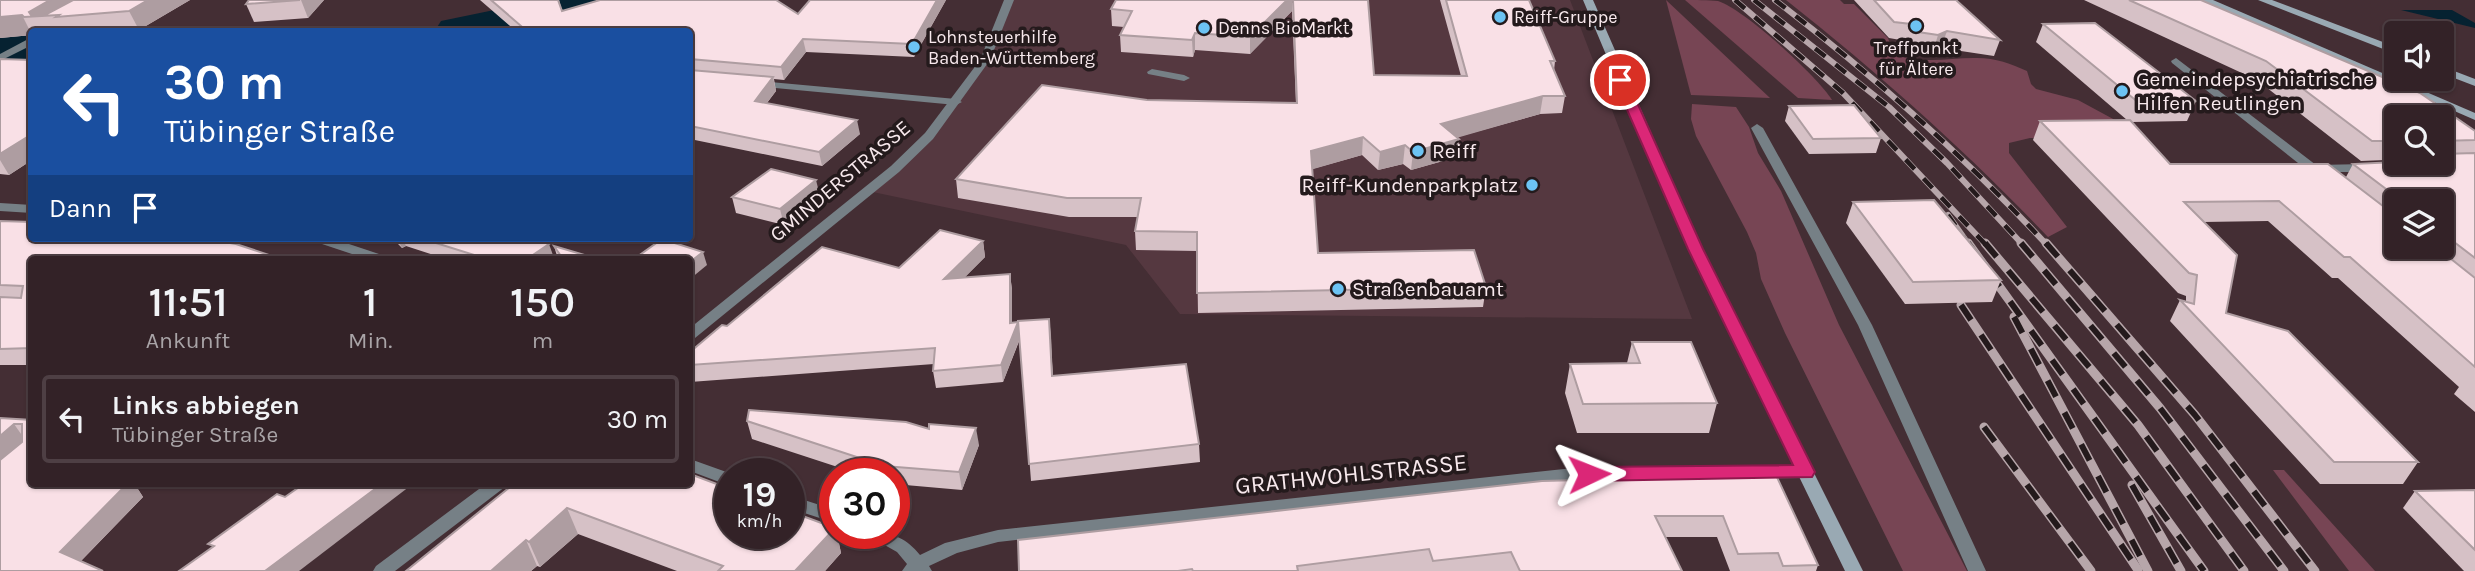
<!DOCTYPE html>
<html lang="de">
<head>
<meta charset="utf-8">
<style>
  :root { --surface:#332227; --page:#3e2f33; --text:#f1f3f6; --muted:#a9a4a7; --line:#4e3f44 }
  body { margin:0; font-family:Karla,sans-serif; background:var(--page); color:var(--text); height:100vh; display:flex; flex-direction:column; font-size:26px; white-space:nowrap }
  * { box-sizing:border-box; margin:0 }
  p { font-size:23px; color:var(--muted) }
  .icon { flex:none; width:38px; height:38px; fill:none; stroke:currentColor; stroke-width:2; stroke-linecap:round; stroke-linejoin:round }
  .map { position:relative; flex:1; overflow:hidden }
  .panel { position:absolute; left:28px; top:256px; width:665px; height:231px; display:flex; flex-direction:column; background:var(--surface); border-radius:7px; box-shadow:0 2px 5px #0004,0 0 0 2px var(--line) }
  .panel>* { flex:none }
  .banner { position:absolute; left:28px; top:28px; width:665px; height:214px; border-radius:7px; box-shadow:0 2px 5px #0004,0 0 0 2px var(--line); background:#1a4fa0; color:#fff; overflow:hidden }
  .controls { position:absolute; left:2384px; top:21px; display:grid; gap:14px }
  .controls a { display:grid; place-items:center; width:70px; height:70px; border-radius:7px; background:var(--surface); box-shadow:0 2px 5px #0004,0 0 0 2px var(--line); font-size:35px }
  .speed { position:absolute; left:714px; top:458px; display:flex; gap:14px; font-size:35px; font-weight:700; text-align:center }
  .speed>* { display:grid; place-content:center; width:91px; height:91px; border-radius:50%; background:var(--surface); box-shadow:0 2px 5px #0004,0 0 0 2px var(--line); line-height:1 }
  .speed small { font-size:18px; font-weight:400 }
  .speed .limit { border:10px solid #d22; background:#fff; color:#111 }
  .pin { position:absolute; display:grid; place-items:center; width:60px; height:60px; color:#fff; margin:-30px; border:4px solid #fff; border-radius:50%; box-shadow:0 2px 7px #0007 }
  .me { position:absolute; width:77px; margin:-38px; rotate:88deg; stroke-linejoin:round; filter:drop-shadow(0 0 5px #0008) }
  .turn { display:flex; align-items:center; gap:24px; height:147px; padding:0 21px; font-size:32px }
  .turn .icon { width:91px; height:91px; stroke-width:2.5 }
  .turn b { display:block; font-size:49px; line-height:60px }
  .then { display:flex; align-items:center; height:66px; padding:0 21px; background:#0003; gap:14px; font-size:26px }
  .eta { display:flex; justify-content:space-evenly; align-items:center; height:119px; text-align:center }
  .eta b { font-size:42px; font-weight:600; line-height:49px }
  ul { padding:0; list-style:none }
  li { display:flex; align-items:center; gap:21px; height:88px; margin:0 14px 10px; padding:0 7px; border:4px solid var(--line); border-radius:7px }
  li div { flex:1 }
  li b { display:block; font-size:26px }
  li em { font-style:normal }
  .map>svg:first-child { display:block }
  .built { fill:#553840 }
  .green { fill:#774554 }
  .water { fill:#062231 }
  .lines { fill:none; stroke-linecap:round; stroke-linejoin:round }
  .river { fill:#062231; fill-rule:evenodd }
  .lane { fill:#768086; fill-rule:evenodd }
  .street { fill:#768086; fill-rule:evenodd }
  .secondary { fill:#99a9b3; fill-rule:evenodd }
  .rail-far1-casing { stroke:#b7a6aa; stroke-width:6 }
  .rail-casing { stroke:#b7a6aa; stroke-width:9 }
  .rail-far1 { stroke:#241a1c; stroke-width:4.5; stroke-dasharray:13; stroke-linecap:butt }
  .rail { stroke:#241a1c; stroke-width:6; stroke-dasharray:18; stroke-linecap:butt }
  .wall { fill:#d6c1c6; fill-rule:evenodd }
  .shaded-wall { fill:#ae9da1 }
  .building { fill:#f9e0e6; stroke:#ae9da1; stroke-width:2 }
  .route { fill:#db2777; stroke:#8e194d; stroke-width:2 }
  .poi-dot { fill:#6cc3f3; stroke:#241a1c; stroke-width:2.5 }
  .labels { text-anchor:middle; stroke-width:7; stroke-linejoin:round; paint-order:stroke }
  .far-poi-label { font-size:18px; fill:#f8e9ed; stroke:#241a1c; text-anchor:start }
  .poi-label { font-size:21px; fill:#f8e9ed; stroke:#241a1c; text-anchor:start }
  .street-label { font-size:21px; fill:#f8e9ed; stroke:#241a1c }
  .near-street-label { font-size:24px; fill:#f8e9ed; stroke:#241a1c }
</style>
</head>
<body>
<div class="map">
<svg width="2475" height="571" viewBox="0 0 2475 571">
  <rect width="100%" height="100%" fill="#442e34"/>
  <polygon class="built" points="1009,0 1570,0 1692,319 1180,314 1126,245 868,191 895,169 970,83"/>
  <g class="green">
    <polygon points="1666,0 1770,98 1691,95"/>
    <path d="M1685 0C1695 0 1709 0 1718 1 1744 9 1817 76 1832 100L1798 98Z"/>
    <path d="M1786 0H1840L1844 4H1854L1888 38 1892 50C1918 66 1945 58 1973 58 1993 57 2010 63 2027 71L2031 84 2036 89 2078 100 2115 120 2103 137 2030 138 2009 143V153L2067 227 2048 237C1964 149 1882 76 1786 0Z"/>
    <polygon points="1692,104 1736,107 1749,127 1758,153 1781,191 1839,325 1967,571 1903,571 1785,333 1761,279 1756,253 1747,232 1696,136 1691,119"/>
    <polygon points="2273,470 2284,470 2375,571 2349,571"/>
  </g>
  <polygon class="water" points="2401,10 2452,10 2475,23 2475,28"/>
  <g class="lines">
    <g class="river">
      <polygon points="542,0 622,0 615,10 539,32 434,32 441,21"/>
      <polygon points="0,35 32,36 32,68 0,67"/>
    </g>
    <g class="lane">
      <polygon points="1152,69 1184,75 1190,78 1184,81 1148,74 1147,72"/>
      <polygon points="759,81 956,99 962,102 956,105 755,86 753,84"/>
      <polygon points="1757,124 1763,128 1872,325 1986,571 1968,571 1858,325 1751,128"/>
    </g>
    <g class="street">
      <polygon points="1004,0 1014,0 990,60 933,139 899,172 695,338 690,339 690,328 891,166 925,133 980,60"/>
      <polygon points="32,37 32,45 0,61 0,54"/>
      <polygon points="2176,58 2316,165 2367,164 2373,168 2367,172 2325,172 2327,175 2325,178 2317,178 2172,63 2171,61"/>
      <polygon points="0,203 32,205 32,213 0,211"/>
      <polygon points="311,238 331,238 385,256 387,259 367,259 313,241"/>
      <polygon points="690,459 732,474 730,474 730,486 690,471"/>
      <path d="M1805 466 1811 468 1813 472 1811 476 1805 478 1564 481 998 542 957 553 929 566 932 571H902L907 564 897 552 874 539 871 534C893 533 905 537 920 555L945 543 998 530 1564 469Z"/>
      <polygon points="487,483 507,483 505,487 395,571 373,571 376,566"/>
      <polygon points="789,495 835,510 835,523 789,508"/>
    </g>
    <g class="secondary">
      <polygon points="1583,0 1593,0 1702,249 1863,571 1845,571 1688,249"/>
      <polygon points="2200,0 2213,0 2475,113 2475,120"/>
      <polygon points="2258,0 2272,0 2396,47 2396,54"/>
      <polygon points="2441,66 2475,79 2475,86 2441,73"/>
    </g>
    <defs>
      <g id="rail-far1">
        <polyline points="1735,0 1843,93 1986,245"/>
        <polyline points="1754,0 1889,107 1947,163 2023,245"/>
        <path d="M1775 0C1873 75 1963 155 2047 245"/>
        <polyline points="1948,215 1969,245"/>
      </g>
      <g id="rail">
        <polyline points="1968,243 2204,571"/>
        <polyline points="1985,243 2138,425 2244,571"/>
        <polyline points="2021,243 2160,408 2284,571"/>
        <polyline points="2046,243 2195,415 2315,571"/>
        <polyline points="1961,305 2138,570"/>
        <polyline points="2014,317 2148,571"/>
        <polyline points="1984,427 2091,571"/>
        <polyline points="2132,485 2181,571"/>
      </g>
    </defs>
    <use href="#rail-far1" class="rail-far1-casing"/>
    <use href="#rail" class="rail-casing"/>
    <use href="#rail-far1" class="rail-far1"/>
    <use href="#rail" class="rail"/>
  </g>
  <g class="wall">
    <polygon points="0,0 190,0 139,30 125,32 32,32 32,35 0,38"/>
    <polygon points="249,0 324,0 308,18 254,22 246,4"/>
    <polygon points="480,0 559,0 562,11 798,14 946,0 914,57 806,52 784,80 774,79 776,91 767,103 860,134 822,166 690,139 690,32 517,32"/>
    <polygon points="1368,0 1374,75 1461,76 1440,0 1529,0 1555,61 1554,71 1565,96 1562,113 1540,114 1457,137 1459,139 1457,157 1411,170 1403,164 1378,170 1362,155 1312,169 1318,253 1486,287 1483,307 1198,313 1197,251 1136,250 1135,231 1138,217 1069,217 958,198 956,179 1147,100 1296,103 1292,11 1250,54 1195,50 1193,57 1121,52 1120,35 1124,27 1112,26 1111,9"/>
    <polygon points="1854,0 1956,0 2000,40 1994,56 1941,48 1933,52 1913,48 1906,41 1889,38"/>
    <path d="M2084 0H2201L2475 131V412L2454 394 2459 387 2338 278H2332L2268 221 2203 222 2226 313 2418 462 2403 484H2320L2170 321 2180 300 2186 301V296L2178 293 2033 140 2040 121 2127 120 2036 42 2043 24 2196 101 2187 121 2132 122 2170 164 2346 177 2353 164 2385 163 2386 160 2361 161 2257 80ZM2396 117H2441V163H2396ZM2396 201H2441V247H2396Z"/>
    <polygon points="0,59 32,60 32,160 9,175 0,174"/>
    <polygon points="1789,106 1881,138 1876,153 1809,154 1785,121"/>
    <polygon points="820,196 784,225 736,213 732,197"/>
    <polygon points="1853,202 2001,280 1992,302 1905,304 1846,223"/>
    <polygon points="0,221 32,259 32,365 0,365"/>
    <polygon points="381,238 532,238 554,258 446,259 406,246 402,248 398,244"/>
    <polygon points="983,241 985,257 964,278 1010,274 1012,290 1012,323 1049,319 1053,376 1199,444 1200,462 1031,481 1020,339 1003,382 936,388 933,371 934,364 690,382 690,352 727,326 899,268"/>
    <polygon points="554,246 598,259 558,259"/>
    <polygon points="1632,342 1717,403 1709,433 1577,433 1565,393 1570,364 1627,363"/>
    <polygon points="0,418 32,420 32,483 134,483 143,497 81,561 0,571"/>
    <polygon points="747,421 979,445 962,490 894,484 894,474 859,474 752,439"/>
    <polygon points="1776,475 1818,565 1816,571 1730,571 1717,537 1665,537 1682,571 1019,571"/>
    <polygon points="515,483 837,534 841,553 825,571 677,571 578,534 540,567 537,566 531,571 406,571"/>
    <polygon points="2475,490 2475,571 2464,571 2403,508 2415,491"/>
  </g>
  <g class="shaded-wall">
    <polygon points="50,0 93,0 59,15 31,17 29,12"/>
    <polygon points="148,0 190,0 139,30 129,11"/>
    <polygon points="301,0 324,0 308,18"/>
    <polygon points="937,0 946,0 914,57 912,44"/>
    <polygon points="1287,0 1292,0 1292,11 1250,54 1250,37"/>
    <polygon points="22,15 32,35 0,38 0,17"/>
    <polygon points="1947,31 1941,48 1933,52 1938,35"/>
    <polygon points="1195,33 1195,50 1193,57 1192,40"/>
    <polygon points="803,39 806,52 784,80 781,67"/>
    <polygon points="773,77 776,91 758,114 755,101"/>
    <polygon points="1543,96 1540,114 1439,143 1441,124"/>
    <polygon points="857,120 860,134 822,166 819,152"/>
    <polygon points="32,134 32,160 9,175 0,160 0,154"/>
    <polygon points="1363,137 1362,155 1310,170 1311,151"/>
    <polygon points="1459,139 1457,157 1411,170 1413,152"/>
    <polygon points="1405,145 1403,164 1378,170 1380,152"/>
    <polygon points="816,180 820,196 784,225 780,209"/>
    <polygon points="397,238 402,238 406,246 402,248"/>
    <polygon points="983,241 985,257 947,295 944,279"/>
    <polygon points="549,244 554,258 554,259 527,259"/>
    <polygon points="703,252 707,265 690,279 690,262"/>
    <polygon points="1010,274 1012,290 1012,337 1018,322 1020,338 1003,382 1001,365 1010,323"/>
    <polygon points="1049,319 1051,335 1053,393 1052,376"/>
    <polygon points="14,424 26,441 0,464 0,436"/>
    <polygon points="976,428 979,445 962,490 959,472"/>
    <polygon points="128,483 134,483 143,497 73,569 60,552"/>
    <polygon points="383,483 414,483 299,571 265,571"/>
    <polygon points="567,508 578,534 540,567 529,542"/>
    <polygon points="835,528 835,534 837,534 841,553 825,571 795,571"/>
    <polygon points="526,540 537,566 531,571 491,571"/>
  </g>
  <g class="building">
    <polygon points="0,0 50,0 29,12 31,15 45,15 73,0 148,0 129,11 56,17 59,15 24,17 22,15 0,17"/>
    <polygon points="249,0 300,0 246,4"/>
    <polygon points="491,0 558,0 562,11 600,0 776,0 798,14 810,0 937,0 912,44 803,39 781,67 690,59 690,32 528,32"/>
    <polygon points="1116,0 1287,0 1250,37 1195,33 1192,40 1120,35 1132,11 1111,9"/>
    <polygon points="1293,0 1368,0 1374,75 1467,76 1446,0 1529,0 1555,61 1550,61 1565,96 1543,96 1441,124 1459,139 1413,152 1405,145 1380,152 1363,137 1311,151 1318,253 1474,250 1486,287 1197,293 1197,232 1135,231 1141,198 1067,198 956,179 1042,85 1147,100 1297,103"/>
    <polygon points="1874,0 1956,0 2000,40 1947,31 1938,35 1918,32 1911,24 1894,22"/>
    <polygon points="2129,0 2201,0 2420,93 2475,131 2475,140 2441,141 2441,117 2396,117 2396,141 2372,141 2266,61"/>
    <polygon points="2095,23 2196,101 2139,103 2043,24"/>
    <polygon points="0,59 32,60 32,134 0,154"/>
    <polygon points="690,70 773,77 755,101 857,120 819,152 690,126"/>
    <polygon points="1854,105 1881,138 1813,139 1789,106"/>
    <polygon points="2130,120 2170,164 2328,164 2396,216 2396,247 2436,247 2475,278 2475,367 2350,257 2344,257 2279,201 2184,202 2237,255 2226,313 2288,331 2418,462 2334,462 2180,300 2194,304 2197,275 2189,273 2040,121"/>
    <polygon points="2475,153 2475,258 2441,232 2441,201 2402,201 2353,164 2396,162 2441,163 2441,154"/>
    <polygon points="2389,154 2396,154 2396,159"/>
    <polygon points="771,169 816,180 780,209 732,197"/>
    <polygon points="1934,200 2001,280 1913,282 1853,202"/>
    <polygon points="0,221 32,222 32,238 201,238 236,244 281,259 32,259 32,348 0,349 0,297 21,298 23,286 0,285"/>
    <polygon points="940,230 983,241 944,279 1010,274 1010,323 1018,322 1001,365 933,371 935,348 690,365 690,352 722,325 727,326 822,247 899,268"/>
    <polygon points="420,238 532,238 549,244 527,259 487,259"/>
    <polygon points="662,239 703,252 690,262 690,259 634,259"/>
    <polygon points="554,246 598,259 563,259"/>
    <polygon points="1049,319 1052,376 1186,364 1199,444 1029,464 1018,321"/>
    <polygon points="1632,342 1691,342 1717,403 1583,404 1570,364 1640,363"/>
    <polygon points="749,410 906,422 929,429 929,424 976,428 959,472 884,466 747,421"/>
    <polygon points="0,418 32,420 32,483 128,483 60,552 103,571 0,571 0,460 22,442 22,424 14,424 0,436"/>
    <polygon points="690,474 730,489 730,534 789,534 789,511 835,528 795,571 718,571 723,566 567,508 529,542 526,540 491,571 406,571 515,483 690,483"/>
    <polygon points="1776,475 1818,565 1783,566 1778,553 1738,554 1723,516 1655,516 1682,571 1520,571 1511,552 1433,561 1429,549 1297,566 1298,571 1193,571 1192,569 1178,571 1019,571 1018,540 1542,481"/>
    <polygon points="305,483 383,483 265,571 179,571 214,546 208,544 277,494 285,497"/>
    <polygon points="2475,490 2475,550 2415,491"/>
  </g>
  <polygon class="route" points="1616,78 1627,80 1703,249 1815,472 1812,477 1589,481 1579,474 1589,467 1793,465 1688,249 1614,80"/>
  <g class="poi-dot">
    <circle cx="1500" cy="17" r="7"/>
    <circle cx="1916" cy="26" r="7"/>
    <circle cx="1204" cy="28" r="7"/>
    <circle cx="914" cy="47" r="7"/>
    <circle cx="2122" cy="91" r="7"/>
    <circle cx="1418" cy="151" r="7"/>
    <circle cx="1532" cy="185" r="7"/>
    <circle cx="1338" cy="289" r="7"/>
  </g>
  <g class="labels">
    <g class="far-poi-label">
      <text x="1514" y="23">Reiff-Gruppe</text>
      <text x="1218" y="34">Denns BioMarkt</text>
      <text x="928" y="43">Lohnsteuerhilfe<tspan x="928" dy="21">Baden-Württemberg</tspan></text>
      <text x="1916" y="54" text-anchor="middle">Treffpunkt<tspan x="1916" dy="21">für Ältere</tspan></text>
    </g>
    <g class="poi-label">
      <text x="2136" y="86">Gemeindepsychiatrische<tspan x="2136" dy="24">Hilfen Reutlingen</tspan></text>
      <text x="1432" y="158">Reiff</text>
      <text x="1518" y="192" text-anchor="end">Reiff-Kundenparkplatz</text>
      <text x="1352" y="296">Straßenbauamt</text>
    </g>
    <g class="street-label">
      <text transform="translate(840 181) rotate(-40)" y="7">GMINDERSTRASSE</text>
    </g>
    <g class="near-street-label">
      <text transform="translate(1351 474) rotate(-6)" y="8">GRATHWOHLSTRASSE</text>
    </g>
  </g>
</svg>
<div class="controls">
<a><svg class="icon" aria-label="sound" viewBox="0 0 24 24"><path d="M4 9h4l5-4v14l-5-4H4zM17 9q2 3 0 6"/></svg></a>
<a><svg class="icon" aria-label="search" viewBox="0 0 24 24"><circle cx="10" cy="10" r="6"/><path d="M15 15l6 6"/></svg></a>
<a><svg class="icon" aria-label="layers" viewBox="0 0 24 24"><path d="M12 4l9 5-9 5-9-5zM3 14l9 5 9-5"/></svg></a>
</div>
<div class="speed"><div>19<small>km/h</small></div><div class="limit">30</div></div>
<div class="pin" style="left:1620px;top:80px;background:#d93025"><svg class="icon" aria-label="arrive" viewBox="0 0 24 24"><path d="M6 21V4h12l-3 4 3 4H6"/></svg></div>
<svg class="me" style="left:1589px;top:474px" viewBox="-20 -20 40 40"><path d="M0-17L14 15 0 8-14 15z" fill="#db2777" stroke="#fff" stroke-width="4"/></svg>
<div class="banner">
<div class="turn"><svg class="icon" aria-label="left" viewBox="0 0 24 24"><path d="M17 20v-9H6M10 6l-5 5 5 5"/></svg><div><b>30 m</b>Tübinger Straße</div></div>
<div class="then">Dann<svg class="icon" aria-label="arrive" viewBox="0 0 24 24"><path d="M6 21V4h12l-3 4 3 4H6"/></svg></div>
</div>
<section class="panel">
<div class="eta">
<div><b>11:51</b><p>Ankunft</p></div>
<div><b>1</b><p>Min.</p></div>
<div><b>150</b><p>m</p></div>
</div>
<ul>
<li><svg class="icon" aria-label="left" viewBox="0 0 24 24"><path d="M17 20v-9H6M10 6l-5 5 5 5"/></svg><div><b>Links abbiegen</b><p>Tübinger Straße</p></div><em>30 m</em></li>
</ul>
</section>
</div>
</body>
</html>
